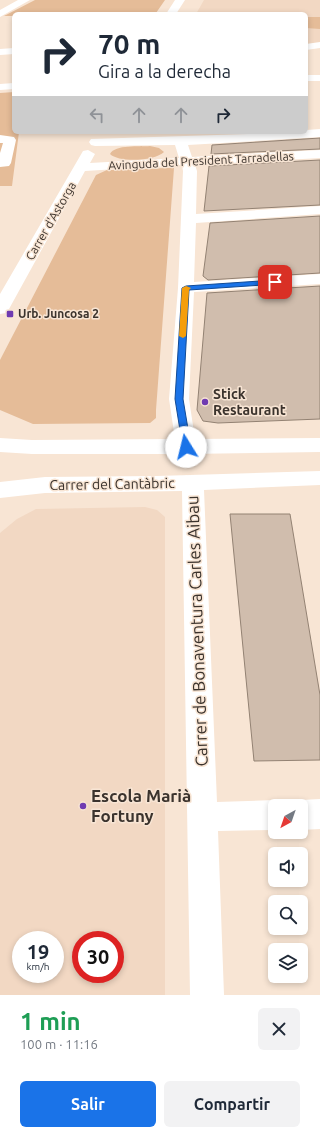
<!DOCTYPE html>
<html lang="es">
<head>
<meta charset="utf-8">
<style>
  :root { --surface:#fff; --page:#f2f2f3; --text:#1f2937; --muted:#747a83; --accent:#1a73e8 }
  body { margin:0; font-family:Ubuntu,sans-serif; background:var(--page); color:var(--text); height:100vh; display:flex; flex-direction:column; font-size:15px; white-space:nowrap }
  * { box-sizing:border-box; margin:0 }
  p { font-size:13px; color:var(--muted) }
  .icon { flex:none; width:22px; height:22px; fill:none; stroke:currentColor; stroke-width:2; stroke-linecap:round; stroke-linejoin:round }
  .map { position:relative; height:995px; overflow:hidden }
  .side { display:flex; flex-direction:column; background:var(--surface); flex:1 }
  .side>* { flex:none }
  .banner { position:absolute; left:12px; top:12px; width:296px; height:122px; border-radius:6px; box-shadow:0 2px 6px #0003; background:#fff; color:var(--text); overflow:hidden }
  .needle { width:26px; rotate:220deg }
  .fabs { position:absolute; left:268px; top:799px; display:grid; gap:8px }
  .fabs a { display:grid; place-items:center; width:40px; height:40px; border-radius:6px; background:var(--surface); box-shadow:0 2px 6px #0003; font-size:20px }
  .speed { position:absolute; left:12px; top:931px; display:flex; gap:8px; font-size:20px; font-weight:700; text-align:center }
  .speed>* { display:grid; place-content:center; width:52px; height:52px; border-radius:50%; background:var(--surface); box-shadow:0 2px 6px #0003; line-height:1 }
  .speed small { font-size:10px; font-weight:400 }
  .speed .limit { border:6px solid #d22; background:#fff; color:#111 }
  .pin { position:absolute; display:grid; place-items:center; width:34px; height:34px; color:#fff; margin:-17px; border-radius:8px; box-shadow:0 2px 6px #0006 }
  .me { position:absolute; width:44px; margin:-22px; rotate:351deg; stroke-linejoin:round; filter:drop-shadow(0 0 3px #0008) }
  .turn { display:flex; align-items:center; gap:14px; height:84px; padding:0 20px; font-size:18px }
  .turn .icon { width:52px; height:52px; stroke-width:2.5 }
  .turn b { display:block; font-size:28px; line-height:34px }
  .lanes { display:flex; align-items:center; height:38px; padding:0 20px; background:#0003; justify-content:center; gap:20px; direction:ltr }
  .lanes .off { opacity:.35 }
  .round { display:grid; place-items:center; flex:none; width:42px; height:42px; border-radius:6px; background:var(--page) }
  .headline { display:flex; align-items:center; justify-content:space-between; height:68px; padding:0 20px }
  h1 { font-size:24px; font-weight:700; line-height:30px; color:#1e9e55 }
  .action { display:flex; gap:8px; margin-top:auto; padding:8px 20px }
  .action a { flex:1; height:46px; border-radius:6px; background:var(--accent); color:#fff; font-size:16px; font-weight:700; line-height:46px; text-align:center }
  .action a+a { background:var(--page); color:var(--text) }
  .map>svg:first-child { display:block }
  .built { fill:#f2d8c3; fill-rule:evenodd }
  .green { fill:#e5bc98 }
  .building { fill:#d0bdad; stroke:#938273 }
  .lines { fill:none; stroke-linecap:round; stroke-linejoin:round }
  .minor { fill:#fff; fill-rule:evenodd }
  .route { fill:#1a73e8; stroke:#114b97 }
  .slow { fill:#f59e0b }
  .poi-dot { fill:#6f3bb1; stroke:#f8e5d4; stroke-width:1.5 }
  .labels { text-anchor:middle; stroke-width:3; stroke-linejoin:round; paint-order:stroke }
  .far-street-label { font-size:12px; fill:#3b332d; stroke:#f8e5d4 }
  .far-poi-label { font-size:12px; font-weight:bold; fill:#3b332d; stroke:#f8e5d4; text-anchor:start }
  .poi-label { font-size:14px; font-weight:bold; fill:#3b332d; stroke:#f8e5d4; text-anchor:start }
  .street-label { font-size:14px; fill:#3b332d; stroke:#f8e5d4 }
  .near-street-label { font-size:17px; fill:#3b332d; stroke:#f8e5d4 }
  .near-poi-label { font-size:17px; font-weight:bold; fill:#3b332d; stroke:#f8e5d4; text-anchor:start }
</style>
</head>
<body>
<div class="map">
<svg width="320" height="995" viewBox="0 0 320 995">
  <rect width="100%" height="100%" fill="#f8e5d4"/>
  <g class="built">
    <polygon points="204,0 320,0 320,44 306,45 306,14 196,14"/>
    <path d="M145 507 157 510 165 517V995H0V533L17 519 36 509ZM21 940H55V974H21ZM81 940H115V974H81Z"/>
  </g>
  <g class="green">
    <polygon points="35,0 165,0 156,13 14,14 14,16 4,16"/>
    <polygon points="306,17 320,17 320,29 306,28"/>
    <polygon points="14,92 14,132 19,132 12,186 0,186 0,93"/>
    <path d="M150 146 159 148 164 152C155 161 119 163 110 154 115 144 140 147 150 146Z"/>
    <polygon points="167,168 174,168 156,410 156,418 150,423 33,424 0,410 0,360 96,175 107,170"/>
  </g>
  <g class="building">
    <polygon points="320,138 320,149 211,154 212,145"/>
    <polygon points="320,160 320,205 204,211 209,166"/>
    <polygon points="320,216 320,273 208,280 203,276 210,223"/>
    <polygon points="320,286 320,419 218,423 203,421 197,410 207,293"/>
    <polygon points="230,514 290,514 320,695 320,760 254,761"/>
  </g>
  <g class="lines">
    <g class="minor">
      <polygon points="18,0 30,0 0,17 0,10"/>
      <polygon points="175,0 185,0 176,14 166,14"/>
      <polygon points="320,42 320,48 306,50 306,44"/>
      <polygon points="14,48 14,54 0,55 0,49"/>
      <rect x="306" y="75" width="14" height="6"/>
      <polygon points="14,83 14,89 0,90 0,84"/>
      <polygon points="320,129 320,137 188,145 192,157 320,150 320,158 195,165 197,171 196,214 320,206 320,214 196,223 194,282 320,274 320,284 194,292 189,399 195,439 320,438 320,452 186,454 32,454 0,452 0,438 32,440 175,439 169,399 178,288 183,171 182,165 85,171 9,309 6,313 0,314 0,294 83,151 88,150 95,154 90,163 179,158 175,145 95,146 91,145 89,142 91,139 306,132 306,130"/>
      <polygon points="0,135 14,137 16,140 11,163 9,166 0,167 0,153 3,143 0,143"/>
      <polygon points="320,471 320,485 204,490 217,802 275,800 286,806 275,806 275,830 218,831 224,995 190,995 182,491 45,493 0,498 0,482 45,477 157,476"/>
      <polygon points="320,799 320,829 301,830 301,806 290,806 290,805 301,800"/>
    </g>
  </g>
  <polygon class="route" points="275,280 278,281 278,284 189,290 183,399 191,447 186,450 183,449 175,399 182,288 186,286"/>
  <polygon class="slow" points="186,286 191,288 189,290 186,336 183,338 179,336 182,288"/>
  <g class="poi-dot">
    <rect x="6" y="310" width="8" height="8" rx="2"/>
    <circle cx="205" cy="402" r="4"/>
    <circle cx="83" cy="806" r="4"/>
  </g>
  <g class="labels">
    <g class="far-street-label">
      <text transform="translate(201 161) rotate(-3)" y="4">Avinguda del President Tarradellas</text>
      <text transform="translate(51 221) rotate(-60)" y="4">Carrer d'Astorga</text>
    </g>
    <g class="far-poi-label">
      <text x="18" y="318">Urb. Juncosa 2</text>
    </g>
    <g class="poi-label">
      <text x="213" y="399">Stick<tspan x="213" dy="16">Restaurant</tspan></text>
    </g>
    <g class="street-label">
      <text transform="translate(112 484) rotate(-1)" y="5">Carrer del Cantàbric</text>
    </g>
    <g class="near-street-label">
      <text transform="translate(197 631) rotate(-92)" y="6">Carrer de Bonaventura Carles Aibau</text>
    </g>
    <g class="near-poi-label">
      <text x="91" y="802">Escola Marià<tspan x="91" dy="20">Fortuny</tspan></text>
    </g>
  </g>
</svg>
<div class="fabs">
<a><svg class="needle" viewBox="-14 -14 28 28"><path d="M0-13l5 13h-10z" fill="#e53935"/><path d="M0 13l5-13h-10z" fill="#747a83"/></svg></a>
<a><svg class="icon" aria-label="sound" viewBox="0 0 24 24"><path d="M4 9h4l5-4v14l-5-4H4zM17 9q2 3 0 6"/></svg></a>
<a><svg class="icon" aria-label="search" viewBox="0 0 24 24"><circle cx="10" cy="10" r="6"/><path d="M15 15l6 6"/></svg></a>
<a><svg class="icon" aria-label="layers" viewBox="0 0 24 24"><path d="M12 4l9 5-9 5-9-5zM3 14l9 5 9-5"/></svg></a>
</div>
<div class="speed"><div>19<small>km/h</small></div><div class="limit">30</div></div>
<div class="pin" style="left:275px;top:282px;background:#d93025"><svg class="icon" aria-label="arrive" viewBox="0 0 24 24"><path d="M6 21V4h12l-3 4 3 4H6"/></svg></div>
<svg class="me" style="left:186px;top:447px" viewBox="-20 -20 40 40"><circle r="19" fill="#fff"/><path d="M0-13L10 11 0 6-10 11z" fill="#1a73e8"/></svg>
<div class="banner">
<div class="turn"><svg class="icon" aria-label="right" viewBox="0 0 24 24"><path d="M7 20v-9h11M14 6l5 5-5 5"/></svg><div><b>70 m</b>Gira a la derecha</div></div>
<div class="lanes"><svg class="icon off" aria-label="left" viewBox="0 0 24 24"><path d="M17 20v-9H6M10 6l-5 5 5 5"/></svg><svg class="icon off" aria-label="ahead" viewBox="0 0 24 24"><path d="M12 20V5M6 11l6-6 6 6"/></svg><svg class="icon off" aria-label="ahead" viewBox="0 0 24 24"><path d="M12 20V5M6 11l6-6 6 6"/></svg><svg class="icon" aria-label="right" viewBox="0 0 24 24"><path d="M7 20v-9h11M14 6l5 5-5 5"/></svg></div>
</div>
</div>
<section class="side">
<div class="headline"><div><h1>1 min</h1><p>100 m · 11:16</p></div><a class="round"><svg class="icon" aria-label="close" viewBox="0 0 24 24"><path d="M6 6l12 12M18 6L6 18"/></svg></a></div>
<div class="action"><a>Salir</a><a>Compartir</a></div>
</section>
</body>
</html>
